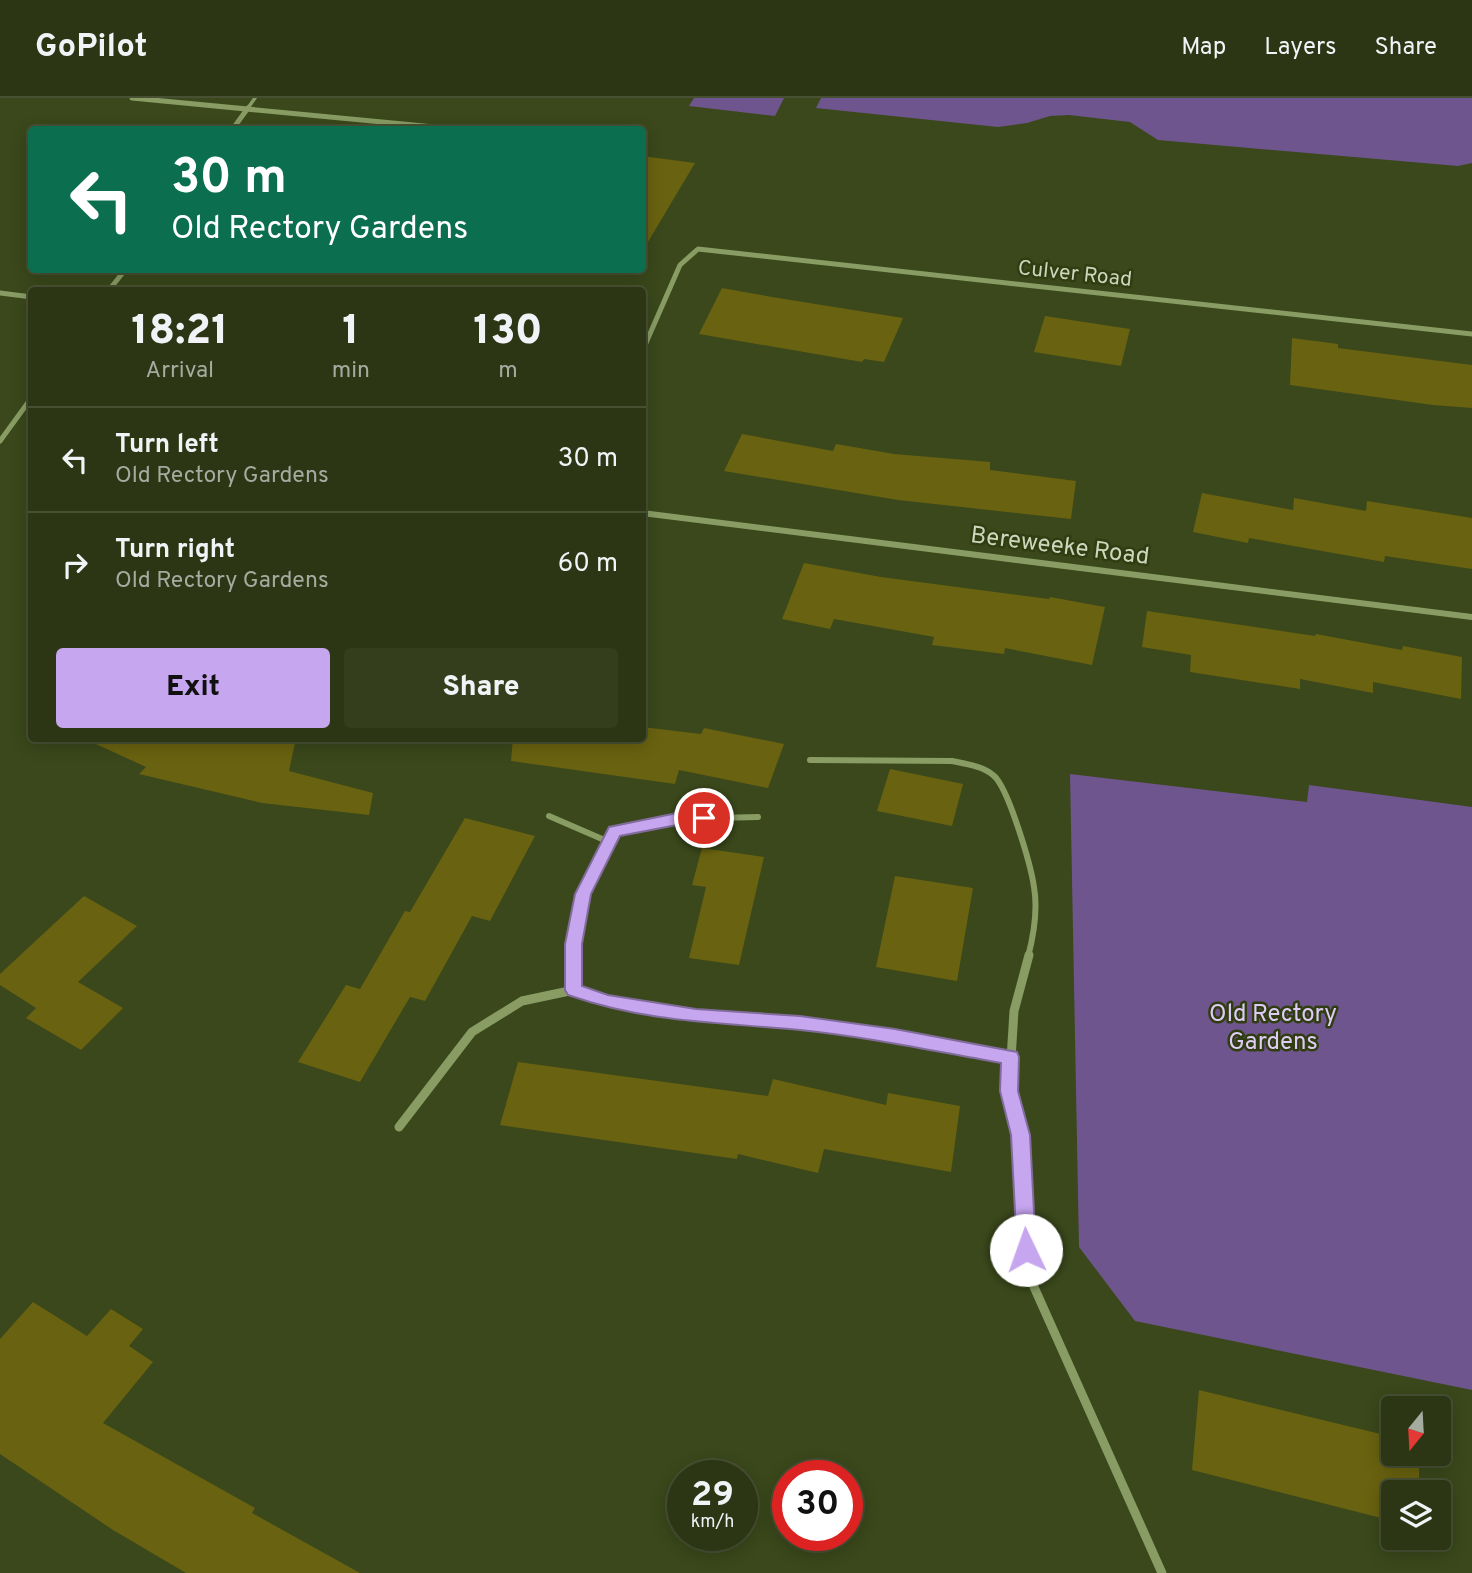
<!DOCTYPE html>
<html lang="en">
<head>
<meta charset="utf-8">
<style>
  :root { --surface:#2c3614; --page:#343e1d; --text:#f1f3f6; --muted:#a6aba0; --line:#485034; --accent:#c7a6f0 }
  body { margin:0; font-family:Overpass,sans-serif; background:var(--page); color:var(--text); height:100vh; display:flex; flex-direction:column; font-size:26px; white-space:nowrap }
  * { box-sizing:border-box; margin:0 }
  p { font-size:23px; color:var(--muted) }
  .icon { flex:none; width:38px; height:38px; fill:none; stroke:currentColor; stroke-width:2; stroke-linecap:round; stroke-linejoin:round }
  .map { position:relative; flex:1; overflow:hidden }
  .side { position:absolute; left:28px; top:189px; width:618px; height:455px; display:flex; flex-direction:column; background:var(--surface); border-radius:7px; box-shadow:0 4px 18px #0003,0 0 0 2px var(--line) }
  .side>* { flex:none }
  .banner { position:absolute; left:28px; top:28px; width:618px; height:147px; border-radius:7px; box-shadow:0 4px 18px #0003,0 0 0 2px var(--line); background:#0b6e4f; color:#fff; overflow:hidden }
  .needle { width:46px; rotate:198deg }
  .buttons { position:absolute; left:1381px; top:1298px; display:grid; gap:14px }
  .buttons a { display:grid; place-items:center; width:70px; height:70px; border-radius:7px; background:var(--surface); box-shadow:0 4px 18px #0003,0 0 0 2px var(--line); font-size:35px }
  .speed { position:absolute; left:667px; top:1362px; display:flex; gap:14px; font-size:35px; font-weight:700; text-align:center }
  .speed>* { display:grid; place-content:center; width:91px; height:91px; border-radius:50%; background:var(--surface); box-shadow:0 4px 18px #0003,0 0 0 2px var(--line); line-height:1 }
  .speed small { font-size:18px; font-weight:400 }
  .speed .limit { border:10px solid #d22; background:#fff; color:#111 }
  .pin { position:absolute; display:grid; place-items:center; width:60px; height:60px; color:#fff; margin:-30px; border:4px solid #fff; border-radius:50%; box-shadow:0 2px 7px #0007 }
  .me { position:absolute; width:77px; margin:-38px; rotate:357deg; stroke-linejoin:round; filter:drop-shadow(0 0 5px #0008) }
  .turn { display:flex; align-items:center; gap:24px; height:147px; padding:0 28px; font-size:32px }
  .turn .icon { width:91px; height:91px; stroke-width:2.5 }
  .turn b { display:block; font-size:49px; line-height:60px }
  .eta { display:flex; justify-content:space-evenly; align-items:center; height:119px; text-align:center }
  .eta b { font-size:42px; font-weight:800; line-height:49px }
  .primary-button { display:flex; gap:14px; margin-top:auto; padding:14px 28px }
  .primary-button a { flex:1; height:80px; border-radius:7px; background:var(--accent); color:#111; font-size:28px; font-weight:800; line-height:80px; text-align:center }
  .primary-button a+a { background:var(--page); color:var(--text) }
  ul { padding:0; list-style:none }
  li { display:flex; align-items:center; gap:21px; height:105px; padding:0 28px; border-top:2px solid var(--line) }
  li div { flex:1 }
  li b { display:block; font-size:26px }
  li em { font-style:normal }
  header { display:flex; align-items:center; gap:42px; box-sizing:border-box; height:98px; padding:0 35px; background:var(--surface); border-bottom:2px solid var(--line) }
  header strong { font-size:33px }
  nav { display:flex; gap:38px; margin-inline-start:auto; font-size:24px }
  .map>svg:first-child { display:block }
  .green { fill:#6f558d }
  .building { fill:#696210 }
  .lines { fill:none; stroke-linecap:round; stroke-linejoin:round }
  .service { stroke:#889c64; stroke-width:3.5 }
  .minor-far2 { stroke:#889c64; stroke-width:5 }
  .minor-far1 { stroke:#889c64; stroke-width:6 }
  .minor { stroke:#889c64; stroke-width:9 }
  .route { fill:#c7a6f0; stroke:#816c9c; stroke-width:2 }
  .labels { text-anchor:middle; stroke-width:5; stroke-linejoin:round; paint-order:stroke }
  .far-street-label { font-size:21px; fill:#ccd6bd; stroke:#303d10 }
  .street-label { font-size:24px; fill:#ccd6bd; stroke:#303d10 }
  .park-label { font-size:24px; fill:#deccf7; stroke:#303d10 }
</style>
</head>
<body>
<header>
<strong>GoPilot</strong>
<nav><a>Map</a><a>Layers</a><a>Share</a></nav>
</header>
<div class="map">
<svg width="1472" height="1475" viewBox="0 0 1472 1475">
  <rect width="100%" height="100%" fill="#3a481b"/>
  <g class="green">
    <polygon points="694,0 784,0 775,18 689,8"/>
    <polygon points="821,0 1472,0 1472,65 1458,68 1158,42 1130,24 1069,17 1050,18 1027,25 998,29 816,10"/>
    <polygon points="1070,676 1307,704 1309,687 1472,709 1472,1292 1135,1223 1079,1149"/>
  </g>
  <g class="building">
    <polygon points="642,58 695,65 642,154"/>
    <polygon points="722,190 772,199 903,220 884,264 864,261 862,264 699,236"/>
    <polygon points="1045,218 1130,231 1121,268 1034,254"/>
    <polygon points="1292,240 1338,246 1338,250 1472,267 1472,310 1433,307 1290,287"/>
    <polygon points="742,336 833,353 836,346 894,356 990,364 990,372 1076,383 1071,421 898,402 724,373"/>
    <polygon points="1202,395 1293,412 1294,400 1366,413 1367,403 1472,420 1472,471 1385,458 1384,464 1249,440 1248,445 1193,434"/>
    <polygon points="804,465 881,479 1049,501 1050,499 1105,509 1092,567 1005,550 1004,556 932,547 934,539 834,521 830,531 782,521"/>
    <polygon points="1147,513 1315,538 1316,536 1402,552 1403,548 1462,559 1461,601 1373,584 1373,595 1300,581 1300,591 1190,574 1191,557 1142,549"/>
    <polygon points="642,629 701,636 704,630 784,646 768,690 679,672 675,686 511,663 513,640 642,640"/>
    <polygon points="83,640 296,640 289,673 373,695 369,717 262,705 139,676 146,669"/>
    <polygon points="890,671 963,686 952,728 877,713"/>
    <polygon points="465,720 535,738 490,823 472,818 425,903 410,899 360,984 298,964 346,887 360,891 405,813 410,814"/>
    <polygon points="702,750 764,759 739,867 689,860 706,789 692,787"/>
    <polygon points="895,778 973,790 957,883 876,869"/>
    <polygon points="84,798 137,828 78,884 123,910 81,952 26,920 36,910 0,887 0,876"/>
    <polygon points="518,964 768,998 773,981 886,1007 888,995 960,1008 951,1074 824,1051 818,1075 738,1056 737,1061 500,1027"/>
    <polygon points="33,1204 87,1238 111,1211 143,1231 129,1248 153,1264 103,1325 255,1410 252,1415 360,1475 186,1475 113,1432 0,1356 0,1241"/>
    <polygon points="1199,1292 1393,1339 1393,1356 1419,1356 1419,1395 1393,1395 1393,1423 1192,1372"/>
  </g>
  <g class="lines">
    <polyline class="service" points="248,10 255,0"/>
    <g class="minor-far2">
      <polyline points="132,0 466,32"/>
      <polyline points="232,32 248,10"/>
      <polyline points="109,192 125,172"/>
      <polyline points="0,195 32,199"/>
      <polyline points="642,254 680,167 698,151 1472,236"/>
      <polyline points="0,343 32,299"/>
    </g>
    <g class="minor-far1">
      <polyline points="642,415 1472,519"/>
      <path d="M810 662 952 663C966 666 982 668 993 677 1008 688 1031 768 1034 789 1038 812 1034 836 1028 859"/>
      <polyline points="549,718 609,744"/>
      <polyline points="574,859 583,796 615,733 677,721 758,719"/>
    </g>
    <g class="minor">
      <path d="M574 857V892C648 915 723 918 800 925 870 932 940 946 1010 959"/>
      <polyline points="1029,857 1014,913 1009,993 1021,1037 1026,1152 1034,1189 1162,1475"/>
      <polyline points="399,1029 472,934 522,903 574,892"/>
    </g>
  </g>
  <path class="route" d="M704 714 710 716 712 720 710 724 677 727 620 738 591 796 582 846V888L608 897 696 911 800 918 895 931 1017 954 1019 959 1018 993 1030 1037 1036 1152 1033 1159 1026 1161 1020 1159 1017 1152 1011 1037 1000 993 1001 965C934 953 868 939 800 932 717 924 648 925 568 897L565 892V846L575 796 609 729 677 715Z"/>
  <g class="labels">
    <g class="far-street-label">
      <text transform="translate(1075 175) rotate(6)" y="7">Culver Road</text>
    </g>
    <g class="street-label">
      <text transform="translate(1060 447) rotate(7)" y="8">Bereweeke Road</text>
    </g>
    <g class="park-label">
      <text x="1273" y="923">Old Rectory<tspan x="1273" dy="28">Gardens</tspan></text>
    </g>
  </g>
</svg>
<div class="buttons">
<a><svg class="needle" viewBox="-14 -14 28 28"><path d="M0-13l5 13h-10z" fill="#e53935"/><path d="M0 13l5-13h-10z" fill="#a6aba0"/></svg></a>
<a><svg class="icon" aria-label="layers" viewBox="0 0 24 24"><path d="M12 4l9 5-9 5-9-5zM3 14l9 5 9-5"/></svg></a>
</div>
<div class="speed"><div>29<small>km/h</small></div><div class="limit">30</div></div>
<div class="pin" style="left:704px;top:720px;background:#d93025"><svg class="icon" aria-label="arrive" viewBox="0 0 24 24"><path d="M6 21V4h12l-3 4 3 4H6"/></svg></div>
<svg class="me" style="left:1026px;top:1152px" viewBox="-20 -20 40 40"><circle r="19" fill="#fff"/><path d="M0-13L10 11 0 6-10 11z" fill="#c7a6f0"/></svg>
<div class="banner">
<div class="turn"><svg class="icon" aria-label="left" viewBox="0 0 24 24"><path d="M17 20v-9H6M10 6l-5 5 5 5"/></svg><div><b>30 m</b>Old Rectory Gardens</div></div>
</div>
<section class="side">
<div class="eta">
<div><b>18:21</b><p>Arrival</p></div>
<div><b>1</b><p>min</p></div>
<div><b>130</b><p>m</p></div>
</div>
<ul>
<li><svg class="icon" aria-label="left" viewBox="0 0 24 24"><path d="M17 20v-9H6M10 6l-5 5 5 5"/></svg><div><b>Turn left</b><p>Old Rectory Gardens</p></div><em>30 m</em></li>
<li><svg class="icon" aria-label="right" viewBox="0 0 24 24"><path d="M7 20v-9h11M14 6l5 5-5 5"/></svg><div><b>Turn right</b><p>Old Rectory Gardens</p></div><em>60 m</em></li>
</ul>
<div class="primary-button"><a>Exit</a><a>Share</a></div>
</section>
</div>
</body>
</html>
